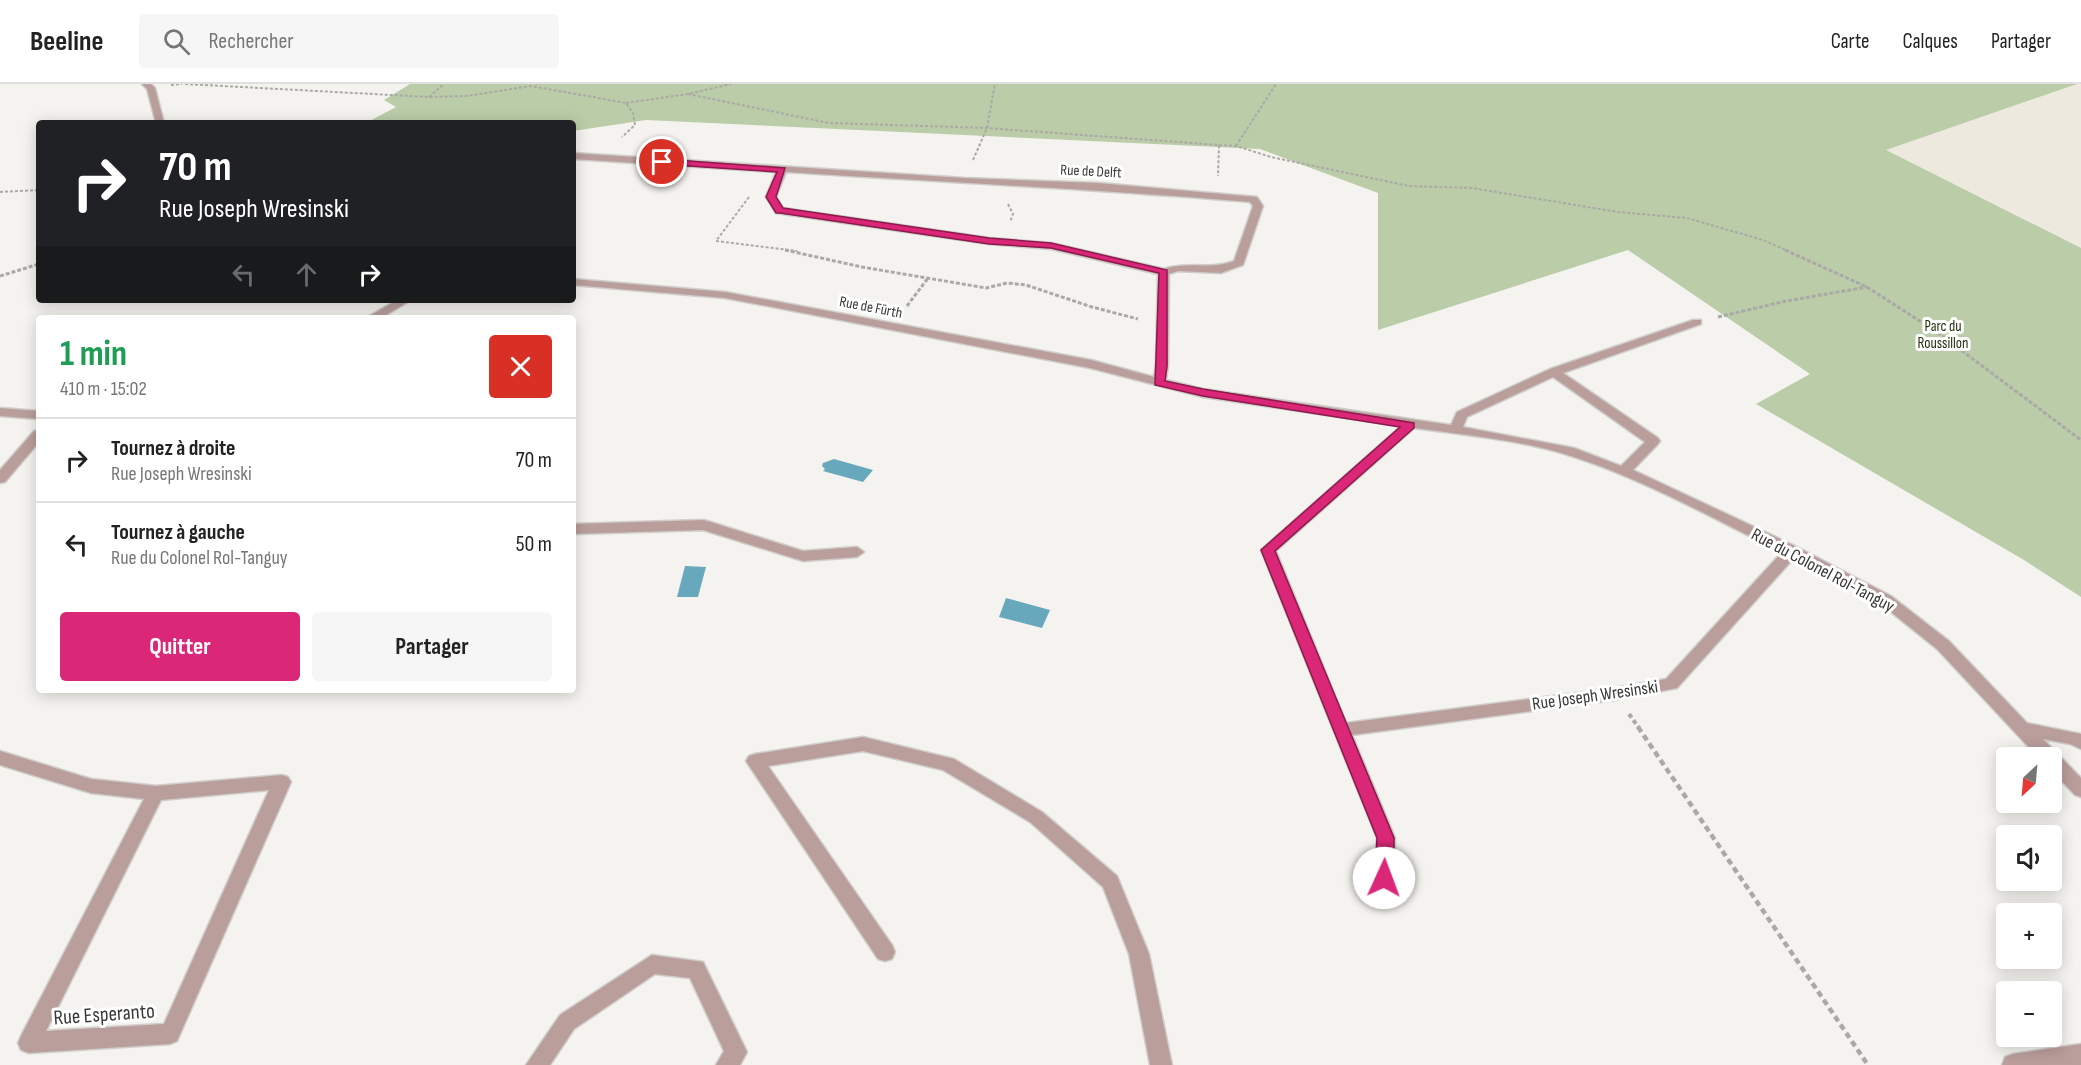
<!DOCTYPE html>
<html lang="fr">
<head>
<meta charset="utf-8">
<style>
  :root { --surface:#fff; --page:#f6f6f6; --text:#222; --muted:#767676; --line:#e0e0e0; --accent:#db2777 }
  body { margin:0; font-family:"Sofia Sans Condensed",sans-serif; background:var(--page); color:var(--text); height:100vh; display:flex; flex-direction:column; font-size:22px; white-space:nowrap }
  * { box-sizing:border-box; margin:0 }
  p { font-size:20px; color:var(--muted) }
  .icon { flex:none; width:33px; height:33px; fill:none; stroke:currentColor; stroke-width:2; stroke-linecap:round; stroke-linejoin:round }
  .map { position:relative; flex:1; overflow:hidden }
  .sheet { position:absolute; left:36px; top:231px; width:540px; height:378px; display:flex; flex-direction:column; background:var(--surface); border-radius:6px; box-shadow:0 3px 15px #0003 }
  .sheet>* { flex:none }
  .guide { position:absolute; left:36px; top:36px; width:540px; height:183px; border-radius:6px; box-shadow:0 3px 15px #0003; background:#202124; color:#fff; overflow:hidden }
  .needle { width:39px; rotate:206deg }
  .controls { position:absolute; left:1996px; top:663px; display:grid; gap:12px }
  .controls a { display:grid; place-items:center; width:66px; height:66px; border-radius:6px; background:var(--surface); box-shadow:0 3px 15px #0003; font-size:30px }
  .pin { position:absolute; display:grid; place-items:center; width:51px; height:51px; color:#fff; margin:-26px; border:3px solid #fff; border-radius:50%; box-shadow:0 2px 6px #0007 }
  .me { position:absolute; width:66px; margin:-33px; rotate:2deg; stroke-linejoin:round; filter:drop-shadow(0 0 4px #0008) }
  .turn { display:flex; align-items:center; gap:21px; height:126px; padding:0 24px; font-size:27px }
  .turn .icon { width:78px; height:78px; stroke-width:2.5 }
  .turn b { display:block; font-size:42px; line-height:51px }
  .lanes { display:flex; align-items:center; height:57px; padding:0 24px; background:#0003; justify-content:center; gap:30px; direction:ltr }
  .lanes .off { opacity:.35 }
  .round { display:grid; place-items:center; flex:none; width:63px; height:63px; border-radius:6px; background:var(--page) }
  .overview { display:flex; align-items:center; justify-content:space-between; height:102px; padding:0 24px }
  h1 { font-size:36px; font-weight:700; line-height:45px; color:#1e9e55 }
  .action { display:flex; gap:12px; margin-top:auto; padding:12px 24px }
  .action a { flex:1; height:69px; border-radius:6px; background:var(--accent); color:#fff; font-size:24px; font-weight:700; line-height:69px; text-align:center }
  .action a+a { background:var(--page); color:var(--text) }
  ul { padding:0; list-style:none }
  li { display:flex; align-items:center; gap:18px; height:84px; padding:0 24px; border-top:2px solid var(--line) }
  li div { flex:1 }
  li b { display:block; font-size:22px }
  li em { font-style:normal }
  header { display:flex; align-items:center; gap:36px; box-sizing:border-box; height:84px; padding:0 30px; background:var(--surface); border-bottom:2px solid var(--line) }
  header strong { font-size:28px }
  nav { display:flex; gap:33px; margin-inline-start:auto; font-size:21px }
  .search { width:420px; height:54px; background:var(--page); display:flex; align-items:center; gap:15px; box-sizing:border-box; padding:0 21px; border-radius:6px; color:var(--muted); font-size:22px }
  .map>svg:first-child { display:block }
  .built { fill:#ede9de }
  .green { fill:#bacca8 }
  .water { fill:#68a8bd }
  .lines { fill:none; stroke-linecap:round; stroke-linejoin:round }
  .minor-casing { stroke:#cfceca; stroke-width:3 }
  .path-far3 { stroke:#aba9a6; stroke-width:2; stroke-dasharray:3 2; stroke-linecap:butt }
  .path-far2 { stroke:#aba9a6; stroke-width:3; stroke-dasharray:4 2; stroke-linecap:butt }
  .path-far1 { stroke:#aba9a6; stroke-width:4; stroke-dasharray:4.5 3; stroke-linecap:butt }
  .path { stroke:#aba9a6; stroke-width:4.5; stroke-dasharray:6 4; stroke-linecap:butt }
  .minor { fill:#ba9e9c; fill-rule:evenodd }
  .route { fill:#db2777; stroke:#8e194d; stroke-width:1.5 }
  .labels { text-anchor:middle; stroke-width:6; stroke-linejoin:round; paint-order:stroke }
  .far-street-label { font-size:15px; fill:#393837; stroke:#fff }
  .far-park-label { font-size:15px; fill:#21300b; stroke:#fff }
  .street-label { font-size:18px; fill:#393837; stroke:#fff }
  .near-street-label { font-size:21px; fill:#393837; stroke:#fff }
</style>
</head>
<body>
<header>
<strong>Beeline</strong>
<div class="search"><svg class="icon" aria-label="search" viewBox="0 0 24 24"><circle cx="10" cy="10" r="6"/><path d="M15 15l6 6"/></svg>Rechercher</div>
<nav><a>Carte</a><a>Calques</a><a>Partager</a></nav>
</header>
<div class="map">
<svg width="2081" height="981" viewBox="0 0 2081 981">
  <rect width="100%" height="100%" fill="#f5f3ef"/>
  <polygon class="built" points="2077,0 2081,0 2081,164 1885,66"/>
  <polygon class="green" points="410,0 2077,0 1886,66 2081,164 2081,513 2024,476 1756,320 1810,290 1628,166 1378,246 1378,109 1260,65 646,36 573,47 573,39 366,39 396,23 384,16"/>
  <g class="water">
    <polygon points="834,375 873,386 863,398 823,387 825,385 822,382 823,379"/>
    <polygon points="685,482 706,483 698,513 677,513"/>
    <polygon points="1006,514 1050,526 1042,544 999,533"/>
  </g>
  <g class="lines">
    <defs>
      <g id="minor">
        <polygon points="142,0 151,0 155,4 164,39 156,39 147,5"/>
        <path d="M573 69 964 94 1098 99 1257 113 1263 122 1243 181 1221 189 1178 187 1169 190 1168 281 1166 296 1203 305 1451 341 1457 328 1550 285 1693 236H1701V240L1563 289 1658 354 1660 357 1658 360 1633 386 1797 463 1891 512 1949 557 2027 639 2081 650V665L2070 660 2043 655 2081 694V713L2075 711 2052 687V674H2039L1937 565 1881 520 1794 474 1677 604 1615 616 1352 651 1395 754 1394 794 1391 800 1384 802 1377 800 1374 794 1377 754 1261 466 1401 342 1203 313 1090 284 725 214 573 201V195L725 208 1091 276 1154 293 1156 281 1158 190 1051 165 989 160 776 129 766 113 776 88 573 75ZM786 88C941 98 1095 105 1250 118L1253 122 1234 177C1211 186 1187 177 1164 185L1051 159 989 154 783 124 776 113ZM1553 293 1645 358 1621 382 1574 364 1463 343 1467 333ZM1414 344C1466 351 1521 356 1571 372 1644 395 1713 435 1782 468L1666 595 1615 604 1346 639 1276 467Z"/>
        <polygon points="397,216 411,216 381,234 366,234"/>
        <polygon points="0,324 39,327 39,335 0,332"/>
        <polygon points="39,346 39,358 5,398 0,399 0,386 34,347"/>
        <polygon points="704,436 803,467 857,463 864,468 857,473 803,477 703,446 573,450 573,440"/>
        <polygon points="863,653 954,675 1042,728 1117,792 1149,870 1172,981 1150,981 1129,870 1103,803 1030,738 943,686 863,667 768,682 892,861 895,868 892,875 885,877 878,875 746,677 749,672 755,670"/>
        <path d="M0 667 91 695 156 702 282 691 288 693 291 698 177 957 170 960 29 969 21 966 18 959 21 952 144 715 91 709 0 681ZM269 706 164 940 46 947 161 716Z"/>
        <polygon points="652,871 703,878 747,968 740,981 716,981 724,967 690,894 655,890 574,945 550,981 526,981 560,931"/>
        <polygon points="2081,960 2081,981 2002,981 2005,973 2013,970"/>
      </g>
    </defs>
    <use href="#minor" class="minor-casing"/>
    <g class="path-far3">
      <polyline points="185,0 429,13 466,12 531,2 626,19 633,29 635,41 622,53"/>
      <polyline points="171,1 182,0"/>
      <polyline points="688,10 829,39 987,44 1219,61 1218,92"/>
      <polyline points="429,13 444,0"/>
      <polyline points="626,19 688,10 731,0"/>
      <polyline points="1219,61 1236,62 1271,73 1409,102 1472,104 1618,128 1687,134 1763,156 1788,167"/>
      <polyline points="1236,62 1276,0"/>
      <polyline points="973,76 987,44 995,0"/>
      <polyline points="0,108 39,106"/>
      <polyline points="749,113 716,157 797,167"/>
      <polyline points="1008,120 1013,130 1010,138"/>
    </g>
    <g class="path-far2">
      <polyline points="785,166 862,183 986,204 1007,199 1026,201 1092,223 1138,235"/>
      <polyline points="1785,166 1867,203 1937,248 2081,356"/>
      <polyline points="0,192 39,180"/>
      <polyline points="907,222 928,194"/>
      <polyline points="1718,233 1786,217 1867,203"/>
    </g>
    <polyline class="path-far1" points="1629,630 1639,644"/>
    <polyline class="path" points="1638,643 1868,981"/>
    <use href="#minor" class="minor"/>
  </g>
  <polygon class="route" points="662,75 785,84 776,113 783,124 989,154 1051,159 1167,186 1167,282 1165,297 1203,305 1414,339 1414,344 1275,467 1394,754 1393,794 1390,799 1384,801 1378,799 1375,794 1377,754 1261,466 1400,343 1203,312 1155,301 1159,189 1051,164 989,160 780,129 776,129 766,113 777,88 659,80 658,78"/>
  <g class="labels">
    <g class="far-street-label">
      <text transform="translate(1091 87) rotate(3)" y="5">Rue de Delft</text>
      <text transform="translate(871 223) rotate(11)" y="5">Rue de Fürth</text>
    </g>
    <g class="far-park-label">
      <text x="1943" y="247">Parc du<tspan x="1943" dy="17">Roussillon</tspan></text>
    </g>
    <g class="street-label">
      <text transform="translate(1823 486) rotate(28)" y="6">Rue du Colonel Rol-Tanguy</text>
      <text transform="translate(1595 611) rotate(-8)" y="6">Rue Joseph Wresinski</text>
    </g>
    <g class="near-street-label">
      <text transform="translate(104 930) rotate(-4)" y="7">Rue Esperanto</text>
    </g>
  </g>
</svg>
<div class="controls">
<a><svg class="needle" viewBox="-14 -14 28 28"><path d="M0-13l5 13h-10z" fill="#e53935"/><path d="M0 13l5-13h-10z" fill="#767676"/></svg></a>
<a><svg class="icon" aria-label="sound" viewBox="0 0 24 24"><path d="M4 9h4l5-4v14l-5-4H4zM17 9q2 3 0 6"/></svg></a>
<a>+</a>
<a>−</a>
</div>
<div class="pin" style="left:662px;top:78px;background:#d93025"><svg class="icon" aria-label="arrive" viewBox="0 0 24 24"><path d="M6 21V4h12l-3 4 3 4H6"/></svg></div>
<svg class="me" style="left:1384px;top:794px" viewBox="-20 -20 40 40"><circle r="19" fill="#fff"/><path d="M0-13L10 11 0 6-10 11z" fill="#db2777"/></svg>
<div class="guide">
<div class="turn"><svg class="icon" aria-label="right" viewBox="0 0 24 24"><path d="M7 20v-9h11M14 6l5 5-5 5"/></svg><div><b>70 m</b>Rue Joseph Wresinski</div></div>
<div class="lanes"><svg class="icon off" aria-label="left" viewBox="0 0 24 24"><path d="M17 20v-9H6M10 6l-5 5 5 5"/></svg><svg class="icon off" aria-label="ahead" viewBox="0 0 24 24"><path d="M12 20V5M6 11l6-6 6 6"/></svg><svg class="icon" aria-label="right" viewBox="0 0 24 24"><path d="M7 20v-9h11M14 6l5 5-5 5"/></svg></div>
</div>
<section class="sheet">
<div class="overview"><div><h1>1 min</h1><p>410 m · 15:02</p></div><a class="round" style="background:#d93025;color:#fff"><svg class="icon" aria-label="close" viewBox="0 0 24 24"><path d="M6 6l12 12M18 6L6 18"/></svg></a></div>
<ul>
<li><svg class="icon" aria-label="right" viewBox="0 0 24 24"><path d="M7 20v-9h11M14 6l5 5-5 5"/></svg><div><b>Tournez à droite</b><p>Rue Joseph Wresinski</p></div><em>70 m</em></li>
<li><svg class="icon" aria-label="left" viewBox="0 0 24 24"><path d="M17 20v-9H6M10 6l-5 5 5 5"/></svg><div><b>Tournez à gauche</b><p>Rue du Colonel Rol-Tanguy</p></div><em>50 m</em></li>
</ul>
<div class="action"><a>Quitter</a><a>Partager</a></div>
</section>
</div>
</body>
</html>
